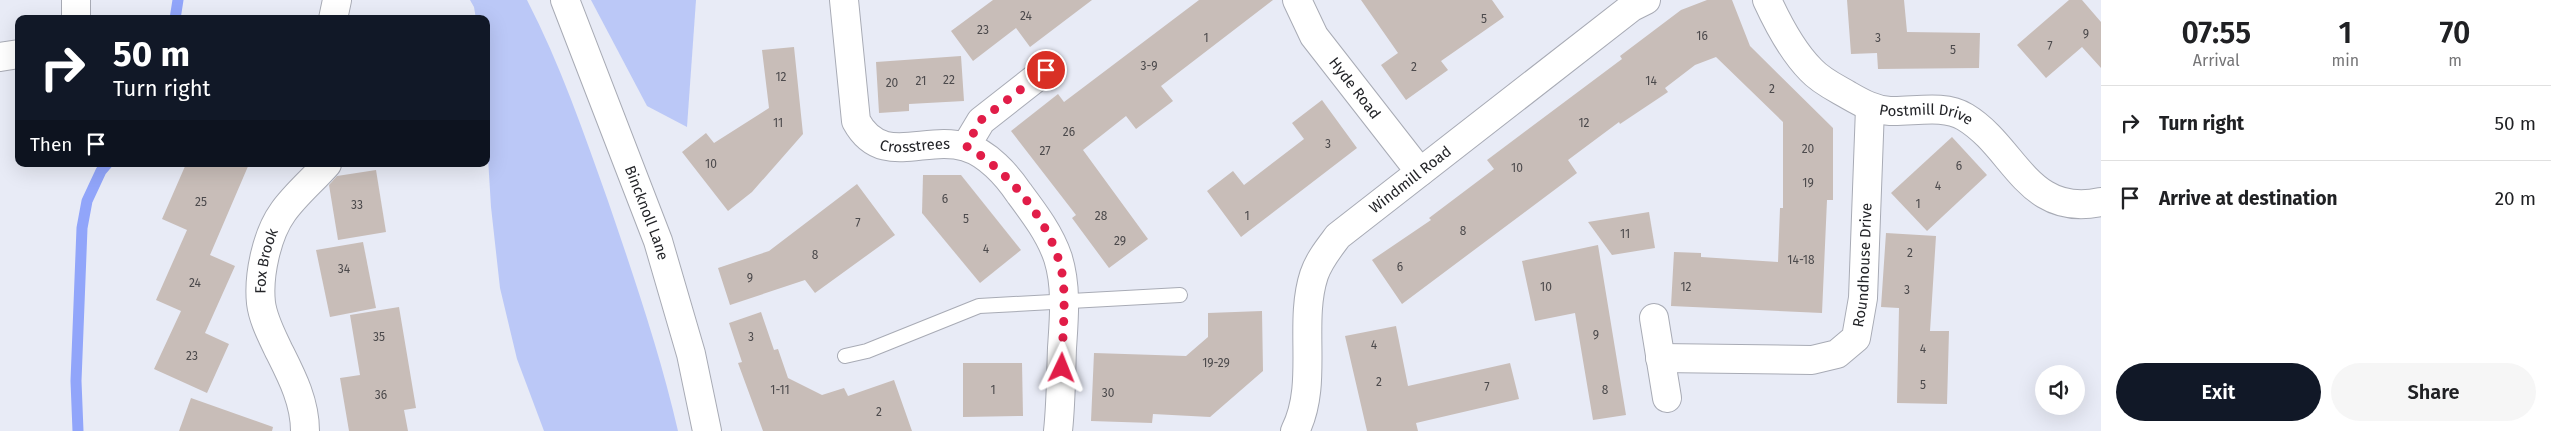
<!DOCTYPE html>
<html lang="en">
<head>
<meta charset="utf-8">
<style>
  :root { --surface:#fff; --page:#f6f6f6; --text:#202124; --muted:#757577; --line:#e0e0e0; --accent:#111827 }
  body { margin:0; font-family:"Fira Sans",sans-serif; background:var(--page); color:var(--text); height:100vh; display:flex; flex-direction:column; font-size:19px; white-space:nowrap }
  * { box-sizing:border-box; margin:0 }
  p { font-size:16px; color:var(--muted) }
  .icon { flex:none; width:28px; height:28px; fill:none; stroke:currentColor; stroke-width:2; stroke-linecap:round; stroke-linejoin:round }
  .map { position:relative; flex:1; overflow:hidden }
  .sheet { display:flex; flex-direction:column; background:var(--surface); width:450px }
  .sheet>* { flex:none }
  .banner { position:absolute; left:15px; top:15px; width:475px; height:152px; border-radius:10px; box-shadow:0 5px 20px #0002; background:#111827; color:#fff; overflow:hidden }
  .buttons { position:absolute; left:2035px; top:365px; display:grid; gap:10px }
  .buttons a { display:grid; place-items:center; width:50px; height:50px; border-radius:50%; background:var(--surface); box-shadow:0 5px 20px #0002; font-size:25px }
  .pin { position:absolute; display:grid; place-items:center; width:42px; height:42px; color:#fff; margin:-21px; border:2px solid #fff; border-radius:50%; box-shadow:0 1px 5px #0007 }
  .me { position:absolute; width:55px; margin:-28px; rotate:2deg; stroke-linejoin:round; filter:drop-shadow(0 0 4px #0008) }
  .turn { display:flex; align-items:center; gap:18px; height:105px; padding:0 15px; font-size:22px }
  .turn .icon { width:65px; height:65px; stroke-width:2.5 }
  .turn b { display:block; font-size:35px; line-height:42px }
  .then { display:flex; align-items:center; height:48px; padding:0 15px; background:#0003; gap:10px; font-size:19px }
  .eta { display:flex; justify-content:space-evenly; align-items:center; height:85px; text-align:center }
  .eta b { font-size:30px; font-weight:600; line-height:35px }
  .cta { display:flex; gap:10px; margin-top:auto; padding:10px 15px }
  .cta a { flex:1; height:58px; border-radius:30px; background:var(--accent); color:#fff; font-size:20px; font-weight:600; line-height:58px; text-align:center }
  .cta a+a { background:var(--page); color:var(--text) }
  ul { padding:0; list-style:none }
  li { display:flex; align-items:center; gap:15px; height:75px; padding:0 15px; border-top:1px solid var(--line) }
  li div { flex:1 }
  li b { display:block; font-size:19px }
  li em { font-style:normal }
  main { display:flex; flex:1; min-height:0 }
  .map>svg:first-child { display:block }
  .green { fill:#bbc8f7 }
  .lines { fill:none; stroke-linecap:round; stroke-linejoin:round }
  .stream { stroke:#91a5fa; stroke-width:11 }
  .building { fill:#c8bdb8 }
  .lane-casing { stroke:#a8abb5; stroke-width:16 }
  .street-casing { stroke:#a8abb5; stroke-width:30 }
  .secondary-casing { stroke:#a8abb5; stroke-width:30 }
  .lane { stroke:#fff; stroke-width:14 }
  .street { stroke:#fff; stroke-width:28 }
  .secondary { stroke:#fff; stroke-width:28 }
  .route { stroke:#e11d48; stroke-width:9; stroke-dasharray:0 16.2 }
  .labels { text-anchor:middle; stroke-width:5; stroke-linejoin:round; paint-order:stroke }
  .number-label { font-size:12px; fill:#4c4a4c }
  .street-label { font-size:15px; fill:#232428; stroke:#f7f9ff }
</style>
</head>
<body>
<main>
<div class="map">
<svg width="2101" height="431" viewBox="0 0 2101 431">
  <rect width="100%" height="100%" fill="#e8ebf6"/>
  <g class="green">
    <path d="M470 0H527C560 64 584 133 608 201 634 277 660 353 678 431H544L517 359 500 288 491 207 486 125V19H476L474 7Z"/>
    <polygon points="591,0 696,0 687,127 647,106"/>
  </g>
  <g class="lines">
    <g class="stream">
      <polyline points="175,19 178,0"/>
      <polyline points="78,431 76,381 82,228 87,201 101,171 107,164"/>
    </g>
  </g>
  <g class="building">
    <polygon points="993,0 1092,0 1030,47 1016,28 973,61 951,31"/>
    <polygon points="1199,0 1273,0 1161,86 1173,101 1136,129 1126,116 1083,150 1148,239 1109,268 1072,218 1076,215 1011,131 1058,94 1064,102"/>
    <polygon points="1361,0 1492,0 1504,17 1441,61 1448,70 1406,100 1381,65 1398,53"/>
    <polygon points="1707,0 1732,0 1750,46 1833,128 1833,200 1827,200 1822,313 1671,306 1674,252 1701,253 1701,257 1778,262 1780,208 1783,208 1783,122 1716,57 1695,65 1665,88 1668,92 1620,124 1619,122 1568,160 1577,173 1402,304 1372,260 1431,220 1429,218 1494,169 1487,160 1622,59 1620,56 1681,10"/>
    <polygon points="1847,0 1904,0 1907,32 1980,33 1979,68 1878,69 1877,53 1851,54"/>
    <polygon points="2069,0 2082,0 2101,22 2101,68 2082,47 2046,78 2017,45"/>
    <polygon points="794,47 803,134 752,192 728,211 682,152 706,133 714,143 769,108 762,50"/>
    <polygon points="961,56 964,101 909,104 909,111 879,113 876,62"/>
    <polygon points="1322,100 1357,148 1241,237 1207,191 1233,171 1244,185 1304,139 1292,123"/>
    <polygon points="1952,137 1987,175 1927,231 1891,193"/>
    <polygon points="186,164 249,164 210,255 235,266 205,333 229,344 207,393 154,369 181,311 156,300 187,230 162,219"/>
    <polygon points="376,170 386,232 338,240 329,185 337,176"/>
    <polygon points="923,175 961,175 1021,250 980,283 922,213"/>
    <polygon points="857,184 895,235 815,293 805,280 730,305 718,268 769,251"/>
    <polygon points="1649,212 1655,248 1612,255 1588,222"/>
    <polygon points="1886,233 1936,236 1930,331 1949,331 1947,404 1897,403 1899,308 1881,307"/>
    <polygon points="363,242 376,308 330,317 316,250"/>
    <polygon points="1598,245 1626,415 1593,420 1575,313 1535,321 1522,261"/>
    <polygon points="399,307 416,408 404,410 408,431 349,431 340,378 360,375 350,315"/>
    <polygon points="1262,311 1263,371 1210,417 1153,414 1152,423 1091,421 1094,353 1186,356 1208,337 1208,313"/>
    <polygon points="761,312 774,350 778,349 788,378 822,395 844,388 848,396 894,380 912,431 763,431 738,363 742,362 729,323"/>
    <polygon points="1396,326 1408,386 1510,363 1519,399 1416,423 1418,431 1367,431 1345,336"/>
    <polygon points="963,363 1022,363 1023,416 963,417"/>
    <polygon points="191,398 273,427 272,431 179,431"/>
  </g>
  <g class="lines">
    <defs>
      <polyline id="lane" points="845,356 867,351 979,306 1180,295"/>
      <g id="street">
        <path id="s1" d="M844 0 856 121C882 169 926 134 966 147 987 153 1007 175 1019 193 1034 213 1050 234 1058 258 1067 287 1064 318 1062 348 1061 376 1061 403 1058 431"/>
        <path id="s2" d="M1297 0 1314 36 1420 172"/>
        <path id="s3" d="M1767 0C1778 24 1792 51 1811 70 1821 81 1836 88 1848 95 1862 103 1874 110 1890 111 1913 112 1944 104 1965 117 2015 147 2027 218 2101 202"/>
        <polyline points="76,19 76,0"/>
        <polyline points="333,19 337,0"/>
        <polyline points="0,57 19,54"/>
        <polyline points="966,146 981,121 1046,70"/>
        <polyline points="1654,318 1667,398"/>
        <path id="s4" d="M1660 358 1812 360 1837 354 1856 338 1863 298 1870 108"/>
        <path id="s5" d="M305 431C305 401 291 375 278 349 271 334 263 319 261 303 258 275 267 234 283 212 295 195 313 180 327 164"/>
        <path id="s6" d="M1295 431C1319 384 1298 324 1314 275 1319 260 1329 248 1338 236L1632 7 1646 0"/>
      </g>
      <g id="secondary">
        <path id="s7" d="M565 0 658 241 691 354 707 431"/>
      </g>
    </defs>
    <use href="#lane" class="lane-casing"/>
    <use href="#street" class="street-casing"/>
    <use href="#secondary" class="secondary-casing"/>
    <use href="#lane" class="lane"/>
    <use href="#street" class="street"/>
    <use href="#secondary" class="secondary"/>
  </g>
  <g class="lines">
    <path class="route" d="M1046 70 981 120 966 146C1010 171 1056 228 1063 279 1066 308 1062 338 1062 368"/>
  </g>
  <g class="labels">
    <g class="number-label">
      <text x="1026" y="20">24</text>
      <text x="1484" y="23">5</text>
      <text x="983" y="34">23</text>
      <text x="2086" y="38">9</text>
      <text x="1702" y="40">16</text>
      <text x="1206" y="42">1</text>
      <text x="1878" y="42">3</text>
      <text x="2050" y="50">7</text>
      <text x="1953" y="54">5</text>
      <text x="1149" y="70">3-9</text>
      <text x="1414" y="71">2</text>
      <text x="781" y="81">12</text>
      <text x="949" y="84">22</text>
      <text x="921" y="85">21</text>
      <text x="1651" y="85">14</text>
      <text x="892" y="87">20</text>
      <text x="1772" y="93">2</text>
      <text x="778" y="127">11</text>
      <text x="1584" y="127">12</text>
      <text x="1069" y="136">26</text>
      <text x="1328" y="148">3</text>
      <text x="1808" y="153">20</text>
      <text x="1045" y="155">27</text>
      <text x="711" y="168">10</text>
      <text x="1959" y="170">6</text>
      <text x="1517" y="172">10</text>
      <text x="1808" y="187">19</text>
      <text x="1938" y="190">4</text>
      <text x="945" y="203">6</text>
      <text x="201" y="206">25</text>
      <text x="1918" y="208">1</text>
      <text x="357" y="209">33</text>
      <text x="1101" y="220">28</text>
      <text x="1247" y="220">1</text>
      <text x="966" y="223">5</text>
      <text x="858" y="227">7</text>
      <text x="1463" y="235">8</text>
      <text x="1625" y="238">11</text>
      <text x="1120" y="245">29</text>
      <text x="986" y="253">4</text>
      <text x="1910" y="257">2</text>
      <text x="815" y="259">8</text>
      <text x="1801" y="264">14-18</text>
      <text x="1400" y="271">6</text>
      <text x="344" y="273">34</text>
      <text x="750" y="282">9</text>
      <text x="195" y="287">24</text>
      <text x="1546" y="291">10</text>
      <text x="1686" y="291">12</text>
      <text x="1907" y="294">3</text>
      <text x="1596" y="339">9</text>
      <text x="379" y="341">35</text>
      <text x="751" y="341">3</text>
      <text x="1374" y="349">4</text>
      <text x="1923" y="353">4</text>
      <text x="192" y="360">23</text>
      <text x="1216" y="367">19-29</text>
      <text x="1379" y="386">2</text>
      <text x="1923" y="389">5</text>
      <text x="1487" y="391">7</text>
      <text x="780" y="394">1-11</text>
      <text x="993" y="394">1</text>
      <text x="1605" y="394">8</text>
      <text x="1108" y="397">30</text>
      <text x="381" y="399">36</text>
      <text x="879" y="416">2</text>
    </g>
    <g class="street-label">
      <text dy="5" stroke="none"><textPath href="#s2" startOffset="106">Hyde Road</textPath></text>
      <text dy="5" stroke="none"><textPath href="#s3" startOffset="210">Postmill Drive</textPath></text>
      <text dy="5" stroke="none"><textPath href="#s1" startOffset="191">Crosstrees</textPath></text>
      <text dy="5" stroke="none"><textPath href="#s6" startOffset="296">Windmill Road</textPath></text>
      <text dy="5" stroke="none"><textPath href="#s7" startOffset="228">Bincknoll Lane</textPath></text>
      <text dy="5" stroke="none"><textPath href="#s5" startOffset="179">Fox Brook</textPath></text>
      <text dy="5" stroke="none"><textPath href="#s4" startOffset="276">Roundhouse Drive</textPath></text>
    </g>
  </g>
</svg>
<div class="buttons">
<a><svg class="icon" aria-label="sound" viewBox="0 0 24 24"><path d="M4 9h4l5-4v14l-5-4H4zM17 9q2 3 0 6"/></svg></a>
</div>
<div class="pin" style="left:1046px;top:70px;background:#d93025"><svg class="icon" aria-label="arrive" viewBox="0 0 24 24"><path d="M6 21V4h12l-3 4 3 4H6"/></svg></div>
<svg class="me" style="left:1062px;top:368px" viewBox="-20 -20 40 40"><path d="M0-17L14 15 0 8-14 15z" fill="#e11d48" stroke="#fff" stroke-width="4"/></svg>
<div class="banner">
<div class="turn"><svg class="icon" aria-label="right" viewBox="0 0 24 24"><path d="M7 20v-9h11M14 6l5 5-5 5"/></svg><div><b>50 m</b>Turn right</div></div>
<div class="then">Then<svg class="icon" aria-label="arrive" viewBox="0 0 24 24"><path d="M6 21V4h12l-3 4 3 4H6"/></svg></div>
</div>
</div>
<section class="sheet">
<div class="eta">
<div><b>07:55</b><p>Arrival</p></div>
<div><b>1</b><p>min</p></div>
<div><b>70</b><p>m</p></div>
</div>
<ul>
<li><svg class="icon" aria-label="right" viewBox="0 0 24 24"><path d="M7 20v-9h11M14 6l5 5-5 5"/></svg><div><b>Turn right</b></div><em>50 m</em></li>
<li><svg class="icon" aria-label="arrive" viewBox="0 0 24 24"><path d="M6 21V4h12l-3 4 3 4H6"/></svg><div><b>Arrive at destination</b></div><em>20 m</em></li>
</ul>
<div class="cta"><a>Exit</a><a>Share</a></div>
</section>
</main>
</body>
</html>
